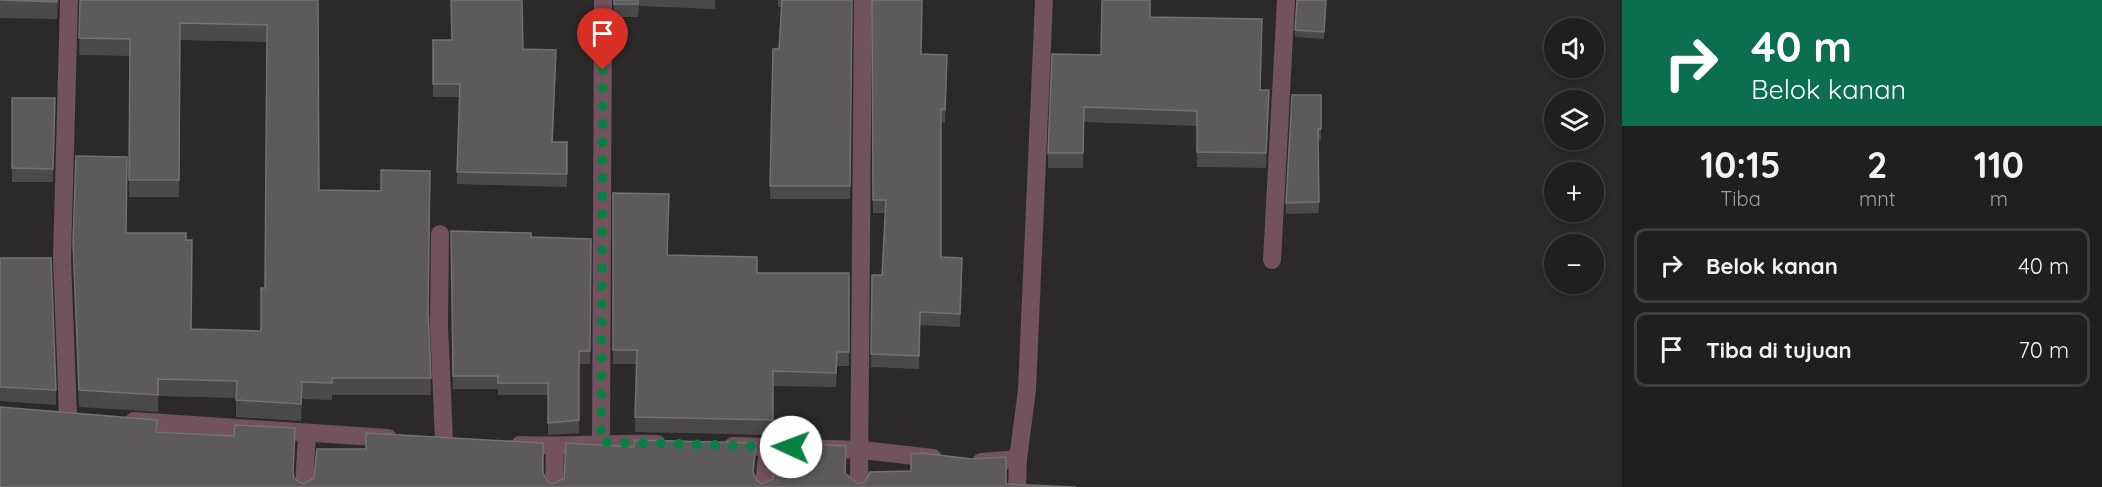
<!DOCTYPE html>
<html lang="id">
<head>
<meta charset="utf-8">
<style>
  :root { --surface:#201f20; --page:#2d2c2d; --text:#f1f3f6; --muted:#a2a2a5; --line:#3d3d3e }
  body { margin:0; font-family:Quicksand,sans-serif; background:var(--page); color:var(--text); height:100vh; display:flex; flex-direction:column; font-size:22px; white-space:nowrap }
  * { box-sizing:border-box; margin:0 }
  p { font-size:20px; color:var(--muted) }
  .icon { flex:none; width:33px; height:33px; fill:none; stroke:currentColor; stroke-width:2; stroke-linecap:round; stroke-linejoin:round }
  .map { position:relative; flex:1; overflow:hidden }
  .side { display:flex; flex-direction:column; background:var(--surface); width:480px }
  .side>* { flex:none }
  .hud { background:#0b6e4f; color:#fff; overflow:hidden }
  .controls { position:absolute; left:1544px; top:18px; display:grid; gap:12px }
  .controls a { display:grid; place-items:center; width:60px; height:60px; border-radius:50%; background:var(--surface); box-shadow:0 3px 9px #0003,0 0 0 2px var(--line); font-size:30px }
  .pin { position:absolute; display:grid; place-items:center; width:51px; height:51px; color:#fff; margin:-62px -26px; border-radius:50% 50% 50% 0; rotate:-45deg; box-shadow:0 0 6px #0007 }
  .pin .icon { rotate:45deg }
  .me { position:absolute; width:66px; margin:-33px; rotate:272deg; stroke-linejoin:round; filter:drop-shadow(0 0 4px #0008) }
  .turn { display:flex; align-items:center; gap:21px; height:126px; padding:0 30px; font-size:27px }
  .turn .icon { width:78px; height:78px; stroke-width:2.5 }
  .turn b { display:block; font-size:42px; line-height:51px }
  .eta { display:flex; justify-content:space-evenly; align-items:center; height:102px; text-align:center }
  .eta b { font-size:36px; font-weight:700; line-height:42px }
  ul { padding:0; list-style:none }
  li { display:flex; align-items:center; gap:18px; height:75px; margin:0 12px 9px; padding:0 18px; border:3px solid var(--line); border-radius:12px }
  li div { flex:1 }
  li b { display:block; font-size:22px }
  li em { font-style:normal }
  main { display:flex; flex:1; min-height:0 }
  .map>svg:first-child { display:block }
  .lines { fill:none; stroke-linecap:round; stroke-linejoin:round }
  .minor { stroke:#71525e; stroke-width:18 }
  .wall { fill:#4c494a }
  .shaded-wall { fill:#383536 }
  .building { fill:#5d5a5b; stroke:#737172; stroke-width:1.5 }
  .route { stroke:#0b8043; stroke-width:10; stroke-dasharray:0 18 }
</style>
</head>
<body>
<main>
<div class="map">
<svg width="1622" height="487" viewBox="0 0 1622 487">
  <rect width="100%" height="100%" fill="#2b292a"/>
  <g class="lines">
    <g class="minor">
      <polyline points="440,234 439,325 444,441"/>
      <polyline points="1272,260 1286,0"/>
      <polyline points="68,416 62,259 69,0"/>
      <polyline points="134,421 388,438"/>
      <polyline points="601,442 603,0"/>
      <path d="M520 445C566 447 611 443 657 444"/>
      <polyline points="733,446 862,450 933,458"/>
      <polyline points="1018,459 1027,390 1044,0"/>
      <polyline points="981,462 1018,459 1017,487"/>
      <polyline points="304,487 307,433"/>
      <polyline points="554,487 555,447"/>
      <polyline points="764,487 768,446"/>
      <polyline points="859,487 863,0"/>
    </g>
  </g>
  <g class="wall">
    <polygon points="0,0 59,0 57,19 0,18"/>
    <polygon points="80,0 318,0 319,190 428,313 431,395 332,395 332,400 302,399 301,421 236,417 236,398 158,396 158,412 79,407 73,242 126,233 191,329 261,331 265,288 267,42 180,40 179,197 129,197 130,56 79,55"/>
    <polygon points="613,0 715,0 715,9 639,6 638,17 614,17"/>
    <polygon points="778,0 852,0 850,199 770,199 773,49 779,49 781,7 778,7"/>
    <polygon points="872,0 922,54 947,68 945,123 941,122 941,257 962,271 960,327 920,325 919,369 871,367 872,275 882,275 885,213 873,213"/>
    <polygon points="1326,4 1324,39 1295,37 1295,30"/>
    <polygon points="1150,17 1260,90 1269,105 1266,168 1197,167 1197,126 1084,122 1083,168 1048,168 1048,153 1101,55"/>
    <polygon points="433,40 523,49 556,63 553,142 567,142 567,187 457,184 459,97 433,97"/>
    <polygon points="1321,95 1321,140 1318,140 1319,213 1286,214 1286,203"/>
    <polygon points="12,98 55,98 53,182 12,182"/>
    <polygon points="613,193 667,255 757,273 849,273 849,366 837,366 836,387 773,386 773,435 635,432 636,364 613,364"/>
    <polygon points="451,231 531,237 591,239 590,364 579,364 579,433 548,435 548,395 498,395 498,389 453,389"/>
    <polygon points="0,258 56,390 56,405 0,401"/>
  </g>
  <g class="shaded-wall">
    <polygon points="57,0 59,0 57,19"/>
    <polygon points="1269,90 1269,105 1266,168 1266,153"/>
    <polygon points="756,443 756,457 753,486 753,472"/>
  </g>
  <g class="building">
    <polygon points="0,0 57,0 57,2"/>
    <polygon points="80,0 318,0 319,190 381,191 381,170 430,171 428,308 431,378 332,378 332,383 302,382 301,404 236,400 237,381 158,379 158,395 79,390 73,242 76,156 127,157 126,233 186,233 186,240 192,240 191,329 261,331 261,288 265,288 267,25 180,23 179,180 129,180 130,39 79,38"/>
    <polygon points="451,0 522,0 523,49 556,50 552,142 567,142 567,174 457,172 460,84 433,84 433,40 452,40"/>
    <rect x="614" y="0" width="24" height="4"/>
    <polygon points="782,0 852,0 850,186 770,186 773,49 779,49"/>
    <polygon points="872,0 922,0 921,54 947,55 945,110 941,109 941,257 962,258 960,314 920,312 919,356 871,354 872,275 882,275 886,200 873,200"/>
    <polygon points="1102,0 1150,0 1150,17 1262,19 1260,90 1269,90 1266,153 1197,152 1197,111 1084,107 1083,153 1048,153 1052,54 1101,55"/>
    <polygon points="1297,0 1326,0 1324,32 1295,30"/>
    <polygon points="1292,95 1321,95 1321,129 1318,129 1319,202 1286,203"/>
    <polygon points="12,98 55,98 53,169 12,168"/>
    <polygon points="613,193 669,194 667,255 757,257 757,273 849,273 849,352 837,352 836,373 773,371 773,420 635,417 637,350 613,350"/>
    <polygon points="451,231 531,233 531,237 591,239 590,351 579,351 579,420 548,423 548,383 498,383 498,376 453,376"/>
    <polygon points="0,258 51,258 56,390 0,387"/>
    <polygon points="0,407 157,420 156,432 234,436 235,425 295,428 293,473 294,478 303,484 314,478 317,449 366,449 366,433 543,443 543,473 548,482 553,484 564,478 566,443 634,447 634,440 756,443 753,472 757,481 762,484 773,479 778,443 846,446 845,473 858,484 865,482 870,472 911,471 911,454 922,453 972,459 1006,457 1006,484 1076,487 0,487"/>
  </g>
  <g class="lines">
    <polyline class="route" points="603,70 601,442 791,447"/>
  </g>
</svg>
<div class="controls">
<a><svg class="icon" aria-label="sound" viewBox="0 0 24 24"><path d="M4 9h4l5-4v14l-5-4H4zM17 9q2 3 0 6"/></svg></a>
<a><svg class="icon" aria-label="layers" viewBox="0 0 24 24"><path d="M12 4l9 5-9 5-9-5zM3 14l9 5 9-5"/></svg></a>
<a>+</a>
<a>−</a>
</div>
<div class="pin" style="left:603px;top:70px;background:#d93025"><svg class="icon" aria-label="arrive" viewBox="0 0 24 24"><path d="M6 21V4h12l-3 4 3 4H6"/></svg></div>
<svg class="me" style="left:791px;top:447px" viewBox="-20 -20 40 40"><circle r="19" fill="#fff"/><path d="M0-13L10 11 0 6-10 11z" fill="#0b8043"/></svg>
</div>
<section class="side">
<div class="hud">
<div class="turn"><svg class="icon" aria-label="right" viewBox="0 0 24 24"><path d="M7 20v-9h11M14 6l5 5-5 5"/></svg><div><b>40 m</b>Belok kanan</div></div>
</div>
<div class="eta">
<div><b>10:15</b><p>Tiba</p></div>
<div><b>2</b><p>mnt</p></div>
<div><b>110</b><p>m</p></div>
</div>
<ul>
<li><svg class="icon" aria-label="right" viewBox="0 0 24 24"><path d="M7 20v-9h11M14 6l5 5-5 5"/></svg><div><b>Belok kanan</b></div><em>40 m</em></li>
<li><svg class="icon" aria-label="arrive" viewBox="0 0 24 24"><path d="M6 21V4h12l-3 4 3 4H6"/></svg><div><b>Tiba di tujuan</b></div><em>70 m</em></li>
</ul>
</section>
</main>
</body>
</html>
